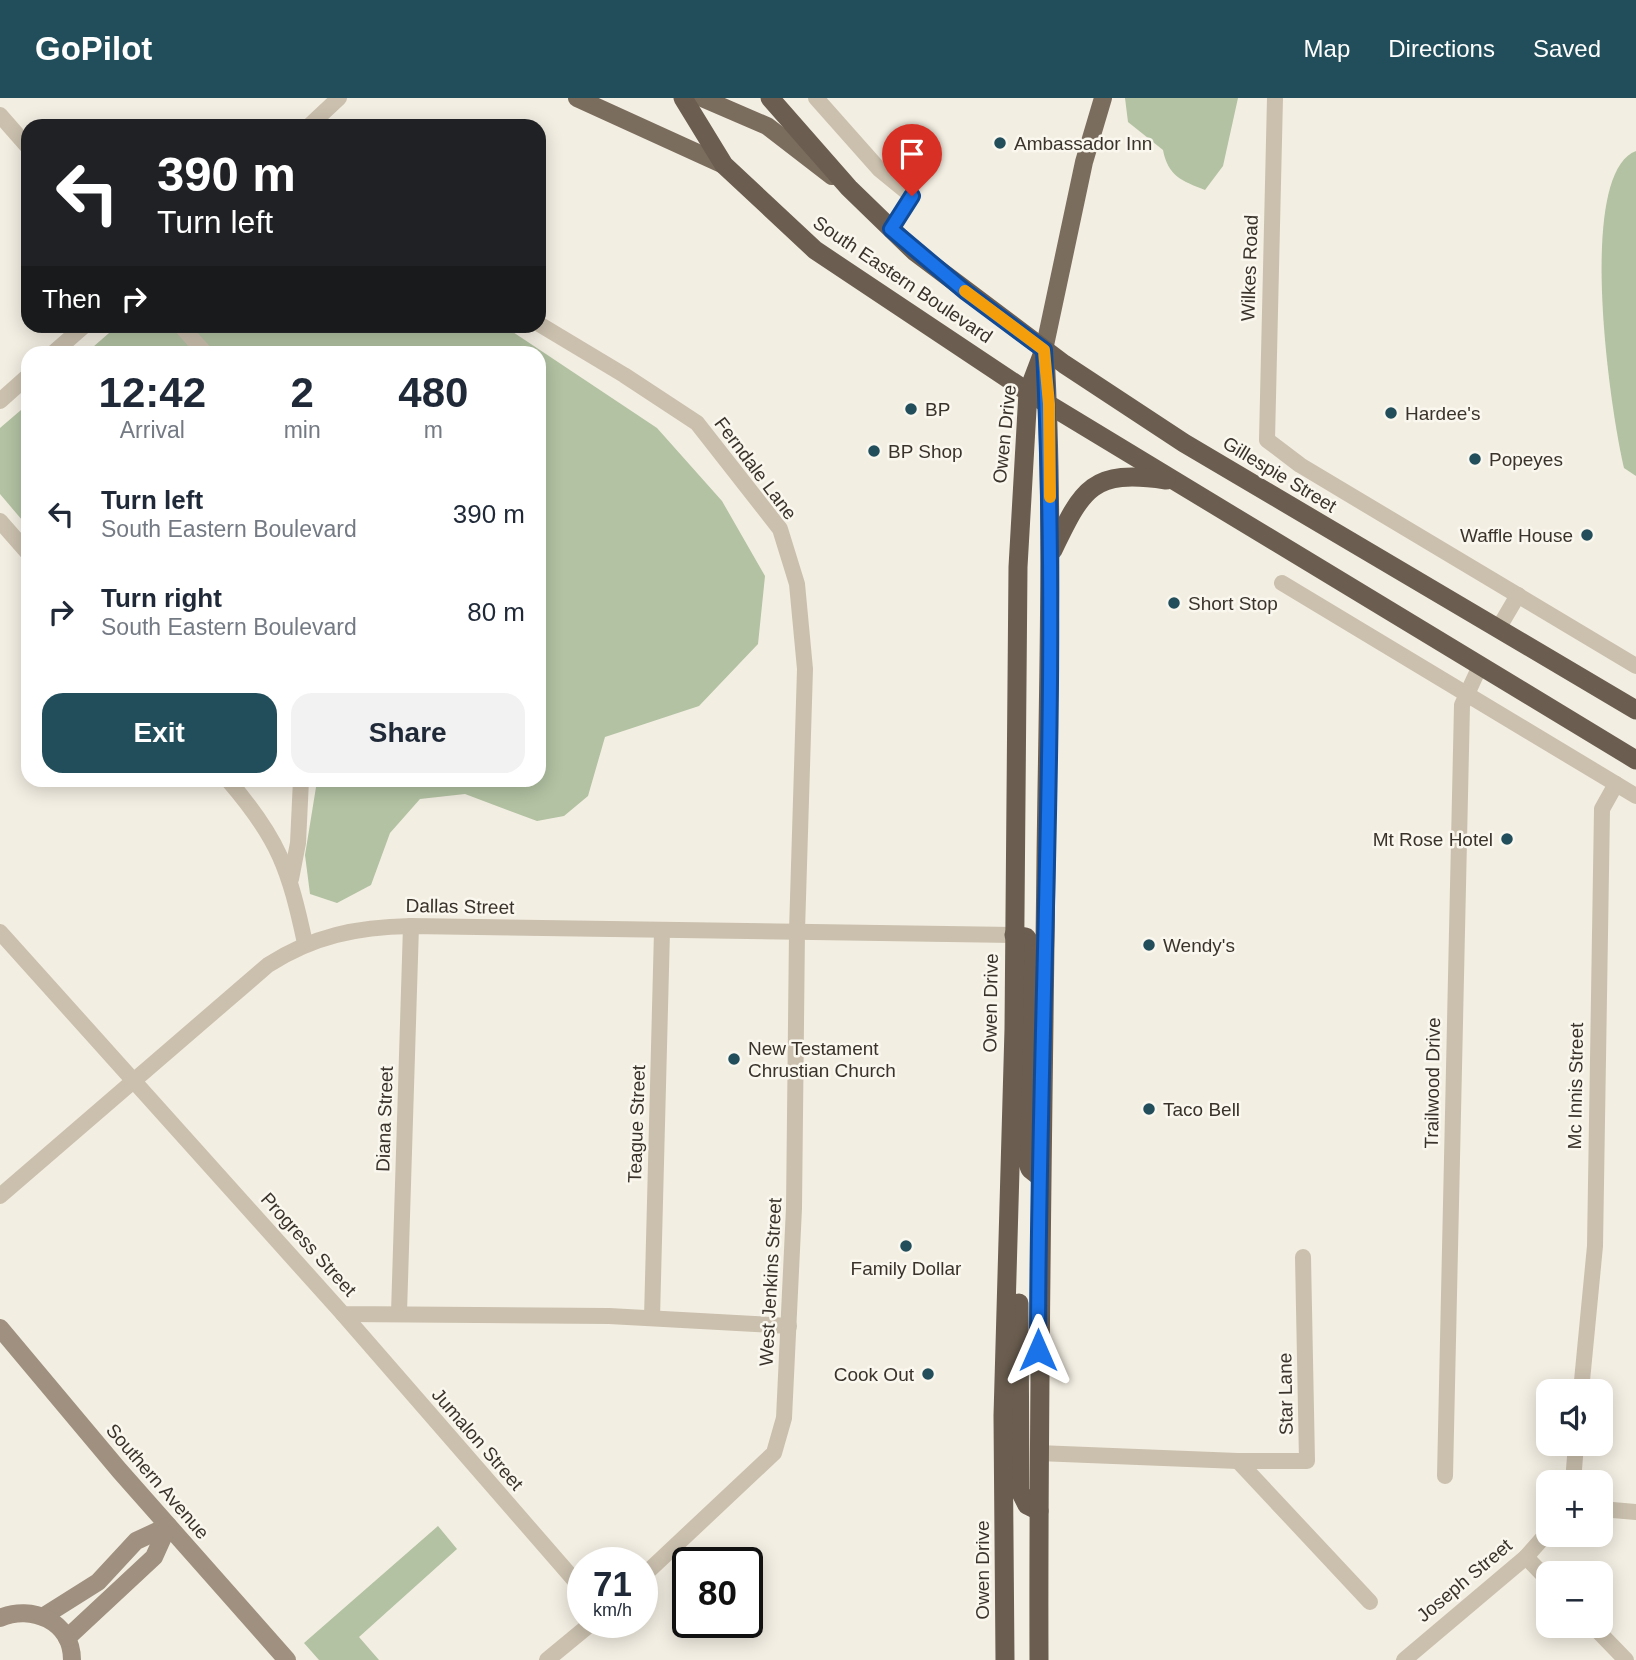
<!DOCTYPE html>
<html lang="en">
<head>
<meta charset="utf-8">
<style>
  :root { --surface:#fff; --page:#f2f2f3; --text:#1f2937; --muted:#747a83; --accent:#224e5b }
  body { margin:0; font-family:Helvetica,sans-serif; background:var(--page); color:var(--text); height:100vh; display:flex; flex-direction:column; font-size:26px; white-space:nowrap }
  * { box-sizing:border-box; margin:0 }
  p { font-size:23px; color:var(--muted) }
  .icon { flex:none; width:38px; height:38px; fill:none; stroke:currentColor; stroke-width:2; stroke-linecap:round; stroke-linejoin:round }
  .map { position:relative; flex:1; overflow:hidden }
  .panel { position:absolute; left:21px; top:248px; width:525px; height:441px; display:flex; flex-direction:column; background:var(--surface); border-radius:21px; box-shadow:0 4px 18px #0003 }
  .panel>* { flex:none }
  .top-card { position:absolute; left:21px; top:21px; width:525px; height:214px; border-radius:21px; box-shadow:0 4px 18px #0003; background:#202124; color:#fff; overflow:hidden }
  .tools { position:absolute; left:1536px; top:1281px; display:grid; gap:14px }
  .tools a { display:grid; place-items:center; width:77px; height:77px; border-radius:14px; background:var(--surface); box-shadow:0 4px 18px #0003; font-size:35px }
  .speed { position:absolute; left:567px; top:1449px; display:flex; gap:14px; font-size:35px; font-weight:700; text-align:center }
  .speed>* { display:grid; place-content:center; width:91px; height:91px; border-radius:50%; background:var(--surface); box-shadow:0 4px 18px #0003; line-height:1 }
  .speed small { font-size:18px; font-weight:400 }
  .speed .limit { border:4px solid #111; border-radius:10px; background:#fff; color:#111 }
  .pin { position:absolute; display:grid; place-items:center; width:60px; height:60px; color:#fff; margin:-72px -30px; border-radius:50% 50% 50% 0; rotate:-45deg; box-shadow:0 0 7px #0007 }
  .pin .icon { rotate:45deg }
  .me { position:absolute; width:77px; margin:-38px; rotate:0deg; stroke-linejoin:round; filter:drop-shadow(0 0 5px #0008) }
  .turn { display:flex; align-items:center; gap:24px; height:147px; padding:0 21px; font-size:32px }
  .turn .icon { width:91px; height:91px; stroke-width:2.5 }
  .turn b { display:block; font-size:49px; line-height:60px }
  .then { display:flex; align-items:center; height:66px; padding:0 21px; background:#0003; gap:14px; font-size:26px }
  .eta { display:flex; justify-content:space-evenly; align-items:center; height:119px; text-align:center }
  .eta b { font-size:42px; font-weight:700; line-height:49px }
  .primary-button { display:flex; gap:14px; margin-top:auto; padding:14px 21px }
  .primary-button a { flex:1; height:80px; border-radius:21px; background:var(--accent); color:#fff; font-size:28px; font-weight:700; line-height:80px; text-align:center }
  .primary-button a+a { background:var(--page); color:var(--text) }
  ul { padding:0; list-style:none }
  li { display:flex; align-items:center; gap:21px; height:98px; padding:0 21px }
  li div { flex:1 }
  li b { display:block; font-size:26px }
  li em { font-style:normal }
  header { display:flex; align-items:center; gap:42px; box-sizing:border-box; height:98px; padding:0 35px; background:var(--accent); color:#fff }
  header strong { font-size:33px }
  nav { display:flex; gap:38px; margin-inline-start:auto; font-size:24px }
  .map>svg:first-child { display:block }
  .green { fill:#b2c2a2 }
  .lines { fill:none; stroke-linecap:round; stroke-linejoin:round }
  .minor { stroke:#cbc0ae; stroke-width:16 }
  .secondary { stroke:#9f907f; stroke-width:18 }
  .primary { stroke:#7b6d5e; stroke-width:18 }
  .trunk { stroke:#6b5e50; stroke-width:19 }
  .route-casing { stroke:#114b97; stroke-width:18 }
  .route { stroke:#1a73e8; stroke-width:12 }
  .slow { stroke:#f59e0b; stroke-width:12 }
  .poi-dot { fill:#224e5b; stroke:#faf7ef; stroke-width:2.5 }
  .labels { text-anchor:middle; stroke-width:5; stroke-linejoin:round; paint-order:stroke }
  .poi-label { font-size:19px; fill:#3a332c; stroke:#faf7ef; text-anchor:start }
  .street-label { font-size:19px; fill:#3a332c; stroke:#faf7ef }
</style>
</head>
<body>
<header>
<strong>GoPilot</strong>
<nav><a>Map</a><a>Directions</a><a>Saved</a></nav>
</header>
<div class="map">
<svg width="1636" height="1562" viewBox="0 0 1636 1562">
  <rect width="100%" height="100%" fill="#f3eee2"/>
  <g class="green">
    <path d="M1125 0H1238L1223 68 1205 92C1182 83 1168 78 1163 52L1128 24Z"/>
    <path d="M1636 53V378L1624 370C1611 317 1575 76 1636 53Z"/>
    <polygon points="117,228 504,228 657,330 722,403 765,478 758,546 699,608 605,639 588,698 564,718 537,723 465,696 420,701 390,735 371,787 337,805 310,796 305,757 317,683 539,682 539,256 85,256"/>
    <polygon points="28,306 28,429 0,396 0,330"/>
    <polygon points="438,1428 457,1451 359,1539 379,1562 319,1562 304,1545"/>
  </g>
  <g class="lines">
    <g class="minor">
      <polyline points="816,0 879,71 912,98 891,131"/>
      <polyline points="1275,0 1267,342 1300,367 1636,568"/>
      <polyline points="0,17 28,49"/>
      <polyline points="309,28 339,0"/>
      <polyline points="539,226 624,277 697,325 780,431 797,486 805,571 797,833 794,1110 784,1320 774,1355 642,1479"/>
      <polyline points="181,228 206,256"/>
      <polyline points="52,256 84,228"/>
      <polyline points="0,303 28,278"/>
      <polyline points="0,423 28,455"/>
      <polyline points="1282,485 1636,698"/>
      <polyline points="1498,531 1518,497"/>
      <path d="M228 682C279 741 289 771 305 845"/>
      <polyline points="291,781 298,745 301,682"/>
      <polyline points="0,834 343,1216 609,1218 789,1228"/>
      <path d="M0 1098 268 867C313 838 357 829 411 828L1014 837"/>
      <polyline points="1303,1159 1307,1363 1238,1363 1370,1504"/>
      <polyline points="399,1215 411,828"/>
      <polyline points="343,1216 583,1492"/>
      <polyline points="652,1220 662,833"/>
      <polyline points="1581,1293 1595,1148 1602,711 1616,686"/>
      <polyline points="1038,1355 1238,1363"/>
      <polyline points="1445,1378 1462,607 1480,568"/>
      <polyline points="1573,1384 1576,1346"/>
      <polyline points="1601,1411 1636,1414"/>
      <polyline points="1526,1459 1549,1483"/>
      <polyline points="1593,1528 1626,1562"/>
      <polyline points="547,1562 593,1524"/>
      <polyline points="1404,1562 1526,1459 1549,1433"/>
    </g>
    <g class="secondary">
      <polyline points="0,1230 119,1372 287,1562"/>
      <polyline points="44,1518 98,1484 136,1443 168,1428"/>
      <path d="M0 1520C31 1506 72 1523 72 1562"/>
      <polyline points="67,1540 154,1459 168,1428"/>
    </g>
    <g class="primary">
      <polyline points="577,0 724,67"/>
      <polyline points="702,0 767,28 832,78"/>
      <polyline points="1044,252 1084,64 1103,0"/>
    </g>
    <g class="trunk">
      <polyline points="683,0 724,67 815,152 1028,294 1636,662"/>
      <polyline points="770,0 849,90 915,154 1064,266 1184,345 1636,612"/>
      <path d="M1053 452C1083 390 1092 371 1166 382"/>
      <polyline points="1014,837 1026,839 1031,846 1027,1063 1030,1071 1040,1079"/>
      <polyline points="1019,1205 1020,1393 1027,1407 1039,1413"/>
      <polyline points="1005,1562 1003,1318 1014,931 1018,469 1028,294 1044,252"/>
      <path d="M1039 1562C1038 1295 1043 1028 1046 761 1048 593 1054 424 1045 256"/>
    </g>
  </g>
  <g class="lines">
    <defs>
      <path id="route" d="M912 98 891 131 966 194 1044 252C1061 584 1038 919 1038 1252"/>
    </defs>
    <use href="#route" class="route-casing"/>
    <use href="#route" class="route"/>
    <polyline class="slow" points="965,193 1044,252 1049,306 1050,399"/>
  </g>
  <g class="poi-dot">
    <circle cx="1000" cy="45" r="7"/>
    <circle cx="911" cy="311" r="7"/>
    <circle cx="1391" cy="315" r="7"/>
    <circle cx="874" cy="353" r="7"/>
    <circle cx="1475" cy="361" r="7"/>
    <circle cx="1587" cy="437" r="7"/>
    <circle cx="1174" cy="505" r="7"/>
    <circle cx="1507" cy="741" r="7"/>
    <circle cx="1149" cy="847" r="7"/>
    <circle cx="734" cy="961" r="7"/>
    <circle cx="1149" cy="1011" r="7"/>
    <circle cx="906" cy="1148" r="7"/>
    <circle cx="928" cy="1276" r="7"/>
  </g>
  <g class="labels">
    <g class="poi-label">
      <text x="1014" y="52">Ambassador Inn</text>
      <text x="925" y="318">BP</text>
      <text x="1405" y="322">Hardee's</text>
      <text x="888" y="360">BP Shop</text>
      <text x="1489" y="368">Popeyes</text>
      <text x="1573" y="444" text-anchor="end">Waffle House</text>
      <text x="1188" y="512">Short Stop</text>
      <text x="1493" y="748" text-anchor="end">Mt Rose Hotel</text>
      <text x="1163" y="854">Wendy's</text>
      <text x="748" y="957">New Testament<tspan x="748" dy="22">Chrustian Church</tspan></text>
      <text x="1163" y="1018">Taco Bell</text>
      <text x="906" y="1177" text-anchor="middle">Family Dollar</text>
      <text x="914" y="1283" text-anchor="end">Cook Out</text>
    </g>
    <g class="street-label">
      <text transform="translate(1249 170) rotate(-88)" y="7">Wilkes Road</text>
      <text transform="translate(903 181) rotate(34)" y="7">South Eastern Boulevard</text>
      <text transform="translate(1004 336) rotate(-84)" y="7">Owen Drive</text>
      <text transform="translate(756 370) rotate(53)" y="7">Ferndale Lane</text>
      <text transform="translate(1280 376) rotate(31)" y="7">Gillespie Street</text>
      <text transform="translate(460 808) rotate(1)" y="7">Dallas Street</text>
      <text transform="translate(990 905) rotate(-89)" y="7">Owen Drive</text>
      <text transform="translate(1432 985) rotate(-89)" y="7">Trailwood Drive</text>
      <text transform="translate(1575 988) rotate(-89)" y="7">Mc Innis Street</text>
      <text transform="translate(384 1021) rotate(-88)" y="7">Diana Street</text>
      <text transform="translate(636 1026) rotate(-88)" y="7">Teague Street</text>
      <text transform="translate(309 1146) rotate(48)" y="7">Progress Street</text>
      <text transform="translate(770 1184) rotate(-87)" y="7">West Jenkins Street</text>
      <text transform="translate(1285 1296) rotate(-91)" y="7">Star Lane</text>
      <text transform="translate(478 1341) rotate(49)" y="7">Jumalon Street</text>
      <text transform="translate(158 1383) rotate(49)" y="7">Southern Avenue</text>
      <text transform="translate(982 1472) rotate(-90)" y="7">Owen Drive</text>
      <text transform="translate(1464 1482) rotate(-40)" y="7">Joseph Street</text>
    </g>
  </g>
</svg>
<div class="tools">
<a><svg class="icon" aria-label="sound" viewBox="0 0 24 24"><path d="M4 9h4l5-4v14l-5-4H4zM17 9q2 3 0 6"/></svg></a>
<a>+</a>
<a>−</a>
</div>
<div class="speed"><div>71<small>km/h</small></div><div class="limit">80</div></div>
<div class="pin" style="left:912px;top:98px;background:#d93025"><svg class="icon" aria-label="arrive" viewBox="0 0 24 24"><path d="M6 21V4h12l-3 4 3 4H6"/></svg></div>
<svg class="me" style="left:1038px;top:1252px" viewBox="-20 -20 40 40"><path d="M0-17L14 15 0 8-14 15z" fill="#1a73e8" stroke="#fff" stroke-width="4"/></svg>
<div class="top-card">
<div class="turn"><svg class="icon" aria-label="left" viewBox="0 0 24 24"><path d="M17 20v-9H6M10 6l-5 5 5 5"/></svg><div><b>390 m</b>Turn left</div></div>
<div class="then">Then<svg class="icon" aria-label="right" viewBox="0 0 24 24"><path d="M7 20v-9h11M14 6l5 5-5 5"/></svg></div>
</div>
<section class="panel">
<div class="eta">
<div><b>12:42</b><p>Arrival</p></div>
<div><b>2</b><p>min</p></div>
<div><b>480</b><p>m</p></div>
</div>
<ul>
<li><svg class="icon" aria-label="left" viewBox="0 0 24 24"><path d="M17 20v-9H6M10 6l-5 5 5 5"/></svg><div><b>Turn left</b><p>South Eastern Boulevard</p></div><em>390 m</em></li>
<li><svg class="icon" aria-label="right" viewBox="0 0 24 24"><path d="M7 20v-9h11M14 6l5 5-5 5"/></svg><div><b>Turn right</b><p>South Eastern Boulevard</p></div><em>80 m</em></li>
</ul>
<div class="primary-button"><a>Exit</a><a>Share</a></div>
</section>
</div>
</body>
</html>
